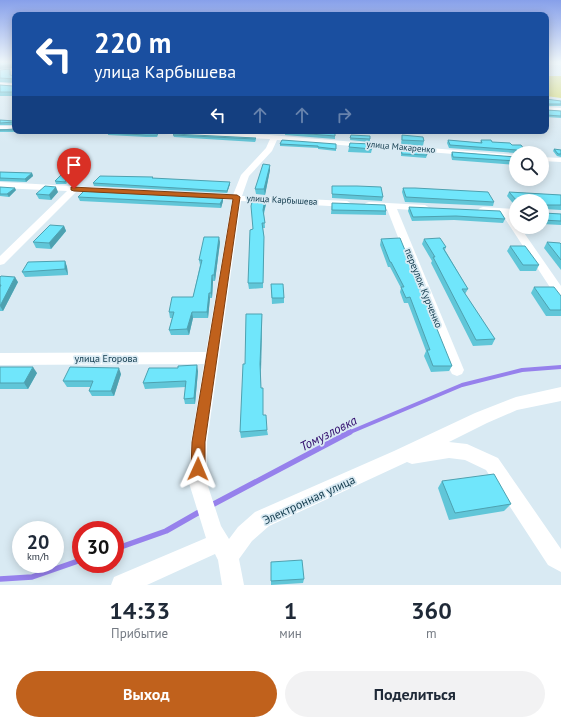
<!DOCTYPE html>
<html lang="ru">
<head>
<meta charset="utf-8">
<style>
  :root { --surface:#fff; --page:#f2f2f3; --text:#1f2937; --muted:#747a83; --accent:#c0611c }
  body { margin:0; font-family:"PT Sans",sans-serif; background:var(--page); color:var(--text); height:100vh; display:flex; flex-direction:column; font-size:15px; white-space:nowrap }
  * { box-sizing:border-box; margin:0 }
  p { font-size:13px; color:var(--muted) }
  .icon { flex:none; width:22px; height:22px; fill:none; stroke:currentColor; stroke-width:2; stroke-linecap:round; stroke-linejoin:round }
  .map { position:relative; height:585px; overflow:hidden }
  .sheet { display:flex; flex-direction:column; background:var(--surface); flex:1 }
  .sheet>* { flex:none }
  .top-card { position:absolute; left:12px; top:12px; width:537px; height:122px; border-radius:8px; box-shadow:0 2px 10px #0003; background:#1a4fa0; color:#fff; overflow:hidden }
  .controls { position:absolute; left:509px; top:146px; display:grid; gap:8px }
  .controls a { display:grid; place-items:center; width:40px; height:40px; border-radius:50%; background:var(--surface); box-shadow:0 2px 10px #0003; font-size:20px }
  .speed { position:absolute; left:12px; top:521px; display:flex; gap:8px; font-size:20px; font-weight:700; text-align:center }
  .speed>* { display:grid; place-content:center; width:52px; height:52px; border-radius:50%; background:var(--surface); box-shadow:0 2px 10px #0003; line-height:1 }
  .speed small { font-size:10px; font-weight:400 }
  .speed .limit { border:6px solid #d22; background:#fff; color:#111 }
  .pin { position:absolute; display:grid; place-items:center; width:34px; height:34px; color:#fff; margin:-41px -17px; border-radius:50% 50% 50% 0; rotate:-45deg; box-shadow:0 0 4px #0007 }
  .pin .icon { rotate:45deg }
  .me { position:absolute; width:44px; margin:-22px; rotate:1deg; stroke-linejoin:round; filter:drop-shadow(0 0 3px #0008) }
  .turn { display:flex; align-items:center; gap:14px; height:84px; padding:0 16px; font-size:18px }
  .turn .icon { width:52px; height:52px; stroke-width:2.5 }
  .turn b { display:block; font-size:28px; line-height:34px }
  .lanes { display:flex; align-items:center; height:38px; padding:0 16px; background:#0003; justify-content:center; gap:20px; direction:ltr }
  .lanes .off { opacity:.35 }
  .eta { display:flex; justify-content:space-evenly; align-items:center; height:68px; text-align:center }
  .eta b { font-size:24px; font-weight:700; line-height:28px }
  .button { display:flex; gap:8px; margin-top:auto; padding:8px 16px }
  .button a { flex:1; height:46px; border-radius:24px; background:var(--accent); color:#fff; font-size:16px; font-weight:700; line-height:46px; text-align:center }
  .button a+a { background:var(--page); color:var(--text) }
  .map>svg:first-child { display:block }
  .green { fill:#d4d75e }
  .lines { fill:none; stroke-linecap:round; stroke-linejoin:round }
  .stream-far1 { stroke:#9681ec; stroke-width:4 }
  .stream { stroke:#9681ec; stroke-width:5.5 }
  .lane { fill:#fff; fill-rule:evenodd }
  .street { fill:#fff; fill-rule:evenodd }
  .wall { fill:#60c6d8 }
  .shaded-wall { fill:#4ea1b0 }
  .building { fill:#70e6fb; stroke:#4ea1b0 }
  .route { fill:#c0611c; stroke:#7d3f12 }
  .labels { text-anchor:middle; stroke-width:3.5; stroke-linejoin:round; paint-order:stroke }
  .far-street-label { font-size:9px; fill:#10394b; stroke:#d9eaf3 }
  .street-label { font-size:10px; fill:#10394b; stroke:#d9eaf3 }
  .near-street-label { font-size:12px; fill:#10394b; stroke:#d9eaf3 }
  .near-water-label { font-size:13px; font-style:italic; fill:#300b6c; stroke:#d9eaf3 }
</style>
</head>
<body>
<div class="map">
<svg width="561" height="585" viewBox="0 0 561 585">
  <rect width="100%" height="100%" fill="#d9eaf3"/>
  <polygon class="green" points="546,76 561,76 561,98 546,96"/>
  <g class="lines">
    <polyline class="stream-far1" points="348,433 462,385 522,370 561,367"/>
    <g class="stream">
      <polyline points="210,506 350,432"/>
      <polyline points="115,549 166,531 201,511"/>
      <polyline points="0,579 32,577 81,560"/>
    </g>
    <g class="lane">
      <rect x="546" y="63" width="15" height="2"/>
      <polygon points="15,69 15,71 0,72 0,70"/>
    </g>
    <g class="street">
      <polygon points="0,83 15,84 15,88 0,87"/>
      <polygon points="546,107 561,108 561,112 546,111"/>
      <rect x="0" y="126" width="15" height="4"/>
      <polygon points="139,131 246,133 516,155 516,159 277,140 272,151 249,176 242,196 347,201 352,204 347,207 241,201 207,442 207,483 221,526 229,539 238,527 255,512 394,451 475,413 516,397 561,387 561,401 517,410 487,423 449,442 467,444 498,458 561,549 561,572 548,565 486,470 465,460 449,458 412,464 407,462 269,526 252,541 239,559 244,585 222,585 218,560 215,554 147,585 111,585 114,577 206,538 189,483 191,442 204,364 0,365 0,353 206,352 232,200 76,192 4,264 0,265 0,256 67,191 0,188 0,182 233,195 241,175 266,148 270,139 142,133"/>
      <polygon points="542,157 561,158 561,162 542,161"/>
      <polygon points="369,202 425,205 430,208 425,211 397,209 464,370 462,374 457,376 452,374 450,370 387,209 366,207 364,205 366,203"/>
      <polygon points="483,207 516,209 516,215 511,215 516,221 516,227 520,227 561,286 561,299 557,298 502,214 480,212 478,210 480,208"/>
    </g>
  </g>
  <g class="wall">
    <polygon points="10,69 11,73 11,75 15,76 15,83 0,82 0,70"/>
    <polygon points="15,84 15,96 0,96 0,85 13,86"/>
    <polygon points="546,99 561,101 561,106 546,106 547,110 561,111 561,118 546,117"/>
    <polygon points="0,120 15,121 15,125 0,125"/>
    <polygon points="0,129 14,129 15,131 17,131 15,132 0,132"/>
    <polygon points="43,131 88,131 85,134 44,133"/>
    <polygon points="205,131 259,131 258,133"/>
    <polygon points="141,132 158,133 158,135 157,137 146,137 108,135 108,133"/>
    <polygon points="285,132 335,136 335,139 285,135"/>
    <polygon points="173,135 256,138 256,140 255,142 174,137"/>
    <polygon points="351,135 370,139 370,142 350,140"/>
    <polygon points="402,135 424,141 423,146 401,144"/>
    <polygon points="282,140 336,149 336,151 318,149 318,148 280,146 280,144"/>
    <polygon points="448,140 480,143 481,140 512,145 527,153 516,153 449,148 447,143"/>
    <polygon points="350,143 372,149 371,153 348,152"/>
    <polygon points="401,149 427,155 426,158 401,156"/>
    <polygon points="554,149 561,150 561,157 557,156 553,151"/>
    <polygon points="452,152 516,157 516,165 452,160 451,155"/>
    <polygon points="270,165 270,170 265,195 256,194 255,189"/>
    <polygon points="0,172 32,173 33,176 26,182 0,181"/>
    <polygon points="153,178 230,184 227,193 94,186 93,183"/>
    <polygon points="66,180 67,183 66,184 56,184 55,181"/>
    <polygon points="332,186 383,197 382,201 332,198"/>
    <polygon points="0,187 16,190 9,197 0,196"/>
    <polygon points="403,188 494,202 493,206 405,202 402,192"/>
    <polygon points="58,192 51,200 39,199 36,194"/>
    <polygon points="509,192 561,195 561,210 543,209 543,212 544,213 561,214 561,225 542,224 542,201 516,201 516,207 507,196"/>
    <polygon points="78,197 223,198 223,201 221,208 80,201"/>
    <polygon points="265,199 266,204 264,214 265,228 263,228 264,242 263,288 249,289 248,283 253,229"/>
    <polygon points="332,203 386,211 386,215 331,214"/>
    <polygon points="409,207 505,219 503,223 454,220 412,221 408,211"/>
    <polygon points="64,226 66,231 51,249 36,248 33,242"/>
    <polygon points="381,239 452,366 449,371 431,372 424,356 426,351 408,303 404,303 400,292 401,288 390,267 388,267 380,245"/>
    <polygon points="424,239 446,247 445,250 468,289 465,294 495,339 492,345 473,346 431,263 432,261 422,244"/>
    <polygon points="220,242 215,281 213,281 212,298 210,298 208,318 193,318 189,335 171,335 169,330 172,318 170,318 169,312 193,297 200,265 199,260"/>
    <polygon points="547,242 561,244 561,270 544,248"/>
    <polygon points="510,246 539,265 536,271 520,271 507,251"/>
    <polygon points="65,261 67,267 68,275 25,277 22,272"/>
    <polygon points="0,277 18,282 3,311 0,311"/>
    <polygon points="271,284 284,298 284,303 272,304"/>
    <polygon points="534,287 561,296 561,316 546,316 531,293"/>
    <polygon points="262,314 261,370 261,388 263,394 263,415 267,430 268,435 241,438 240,432 245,364"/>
    <polygon points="0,367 37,373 28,389 0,389"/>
    <polygon points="198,371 195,404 185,404 184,399 186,387 145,389 143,383"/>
    <polygon points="121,374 114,396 92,396 89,391 91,387 67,387 63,381"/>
    <polygon points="442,481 511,504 504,511 449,520 438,488"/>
    <polygon points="271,562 304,579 303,583 271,585"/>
  </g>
  <g class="shaded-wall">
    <polygon points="15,64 15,68 0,69 0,66"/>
    <polygon points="86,131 88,131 85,134 84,132"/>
    <polygon points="270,165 270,170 265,195 264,189"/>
    <polygon points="32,173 33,176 26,182 25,179"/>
    <polygon points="230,182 230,184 227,193 227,191"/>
    <polygon points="56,187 58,192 51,200 49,195"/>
    <polygon points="15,188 16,190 9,197 7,194"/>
    <polygon points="223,198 223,201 221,208 220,204"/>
    <polygon points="265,199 266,204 263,215 263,210"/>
    <polygon points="64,226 66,231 51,249 49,243"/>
    <polygon points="219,237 220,242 215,281 214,275"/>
    <polygon points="65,261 67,267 68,275 65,269"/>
    <polygon points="212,275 213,281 212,298 211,293"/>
    <polygon points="15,277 18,282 3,311 0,306"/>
    <polygon points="209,293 210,298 208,318 207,312"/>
    <polygon points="192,312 193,318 189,335 187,329"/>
    <polygon points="262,314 262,319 261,370 260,364"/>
    <polygon points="197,365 198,371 195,404 194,398"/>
    <polygon points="33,367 37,373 28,389 24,383"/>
    <polygon points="119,368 121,374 114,396 111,391"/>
  </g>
  <g class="building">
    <polygon points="0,62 15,62 15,64 0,66"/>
    <polygon points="10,69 10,75 15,76 15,84 15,79 0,78 0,70"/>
    <polygon points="15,84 15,92 0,92 0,85 13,86"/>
    <polygon points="546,99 561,101 561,104 546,104"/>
    <polygon points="546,104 547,110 561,111 561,116 546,115"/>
    <polygon points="0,120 15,121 15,126 14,122 0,123"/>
    <polygon points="15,128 15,129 14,130 0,130 14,129"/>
    <polygon points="43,131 86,131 84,132"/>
    <polygon points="110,131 140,131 141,132 158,133 157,135 146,135 108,133"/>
    <polygon points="286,131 335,132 335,136 285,132"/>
    <polygon points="174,134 256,138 255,139 173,135"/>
    <polygon points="351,135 370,136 370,139 350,138"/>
    <polygon points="402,135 423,137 424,141 402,140"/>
    <polygon points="282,140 336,144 336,149 318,147 318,146 280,144"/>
    <polygon points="448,140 482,143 481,140 491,140 492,142 510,143 512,145 521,145 527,153 518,153 519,152 517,150 450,145"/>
    <polygon points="350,143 371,144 372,149 349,147"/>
    <polygon points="401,149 426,151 427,155 402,154"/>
    <polygon points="554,149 561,150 561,154 558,154"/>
    <polygon points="452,152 516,157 516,161 453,157"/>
    <polygon points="263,164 270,165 264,189 255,189"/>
    <polygon points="0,172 32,173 25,179 0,178"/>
    <polygon points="61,175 66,180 65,182 55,181"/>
    <polygon points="100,176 153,177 152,178 230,182 227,191 93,183"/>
    <polygon points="45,186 56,187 49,195 36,194"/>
    <polygon points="332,186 357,186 381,187 383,197 332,194"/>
    <polygon points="0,187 15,188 7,194 0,194"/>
    <polygon points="403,188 415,188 488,192 494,202 406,197"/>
    <polygon points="85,190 223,198 220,204 78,197"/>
    <polygon points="509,192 561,195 561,205 543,205 543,212 544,213 561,214 561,221 542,220 542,201 517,201"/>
    <polygon points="253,198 265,199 263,210 265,223 262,223 264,237 263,283 248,283 250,230 253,229 251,206"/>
    <polygon points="332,203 385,205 386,211 332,210"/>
    <polygon points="409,207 500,211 505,219 456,216 413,217"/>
    <polygon points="50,225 64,226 49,243 33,242"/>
    <polygon points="204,237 219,237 214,275 212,275 211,293 209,293 207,312 192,312 187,329 169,330 174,312 169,312 172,297 193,297 202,260 199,260"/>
    <polygon points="400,238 452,366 433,366 427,350 430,350 410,297 406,298 401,287 404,287 391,262 390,262 381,239"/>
    <polygon points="440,238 446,247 443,248 468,289 462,289 495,339 476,340 433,257 435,257 424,239"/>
    <polygon points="547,242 560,243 561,244 561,260"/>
    <polygon points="510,246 525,246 539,265 523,265"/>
    <polygon points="65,261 65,269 22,272 28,262"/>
    <polygon points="1,276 15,277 0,306 0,287 1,285 0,285 0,277"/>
    <polygon points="271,284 283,284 284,298 272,298"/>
    <polygon points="534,287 554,287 561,296 561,310 550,310"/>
    <polygon points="246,314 262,314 260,364 261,388 263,388 263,415 266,415 267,430 240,432 243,364 245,364"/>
    <polygon points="197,365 194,398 184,399 186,381 143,383 149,368 178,368 178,366"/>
    <polygon points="0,367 33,367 24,383 0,383"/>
    <polygon points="70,367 119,368 111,391 89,391 93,381 63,381"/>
    <polygon points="494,474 511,504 455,513 442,481"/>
    <polygon points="302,560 304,579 271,581 271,562"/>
  </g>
  <linearGradient id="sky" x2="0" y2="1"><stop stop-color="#87a0ea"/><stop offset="0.43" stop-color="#eef6fa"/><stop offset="1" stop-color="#eef6fa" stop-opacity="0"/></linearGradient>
  <rect width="561" height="144" fill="url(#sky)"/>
  <polygon class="route" points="71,187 237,195 240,197 205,442 205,469 203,474 198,476 193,474 191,469 192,442 233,199 74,191 71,190"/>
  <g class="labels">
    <g class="far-street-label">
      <text transform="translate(401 147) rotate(5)" y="3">улица Макаренко</text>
      <text transform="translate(282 200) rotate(3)" y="3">улица Карбышева</text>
    </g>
    <g class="street-label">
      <text transform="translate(424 288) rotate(68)" y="4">переулок Курченко</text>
      <text x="106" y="362">улица Егорова</text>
    </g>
    <g class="near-street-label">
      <text transform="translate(309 500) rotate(-25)" y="4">Электронная улица</text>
    </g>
    <g class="near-water-label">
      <text transform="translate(328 433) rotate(-27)" y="5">Томузловка</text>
    </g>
  </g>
</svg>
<div class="controls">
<a><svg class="icon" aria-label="search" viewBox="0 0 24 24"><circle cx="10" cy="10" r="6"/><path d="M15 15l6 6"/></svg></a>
<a><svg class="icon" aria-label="layers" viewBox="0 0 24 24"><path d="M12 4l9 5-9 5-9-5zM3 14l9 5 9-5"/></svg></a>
</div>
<div class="speed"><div>20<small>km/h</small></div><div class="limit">30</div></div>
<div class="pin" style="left:74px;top:189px;background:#d93025"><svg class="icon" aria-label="arrive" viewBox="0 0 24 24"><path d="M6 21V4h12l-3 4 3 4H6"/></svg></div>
<svg class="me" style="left:198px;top:469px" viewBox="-20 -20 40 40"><path d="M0-17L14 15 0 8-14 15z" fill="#c0611c" stroke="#fff" stroke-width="4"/></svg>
<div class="top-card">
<div class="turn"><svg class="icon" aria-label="left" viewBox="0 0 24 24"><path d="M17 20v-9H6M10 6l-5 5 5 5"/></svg><div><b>220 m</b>улица Карбышева</div></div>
<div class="lanes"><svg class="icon" aria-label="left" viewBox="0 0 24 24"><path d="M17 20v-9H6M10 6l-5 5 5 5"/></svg><svg class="icon off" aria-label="ahead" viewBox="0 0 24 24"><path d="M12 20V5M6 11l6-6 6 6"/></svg><svg class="icon off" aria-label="ahead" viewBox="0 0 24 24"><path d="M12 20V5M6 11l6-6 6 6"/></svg><svg class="icon off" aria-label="right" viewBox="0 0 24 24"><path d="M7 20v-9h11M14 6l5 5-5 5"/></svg></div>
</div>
</div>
<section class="sheet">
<div class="eta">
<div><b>14:33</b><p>Прибытие</p></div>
<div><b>1</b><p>мин</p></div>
<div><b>360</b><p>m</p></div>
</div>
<div class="button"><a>Выход</a><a>Поделиться</a></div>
</section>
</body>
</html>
